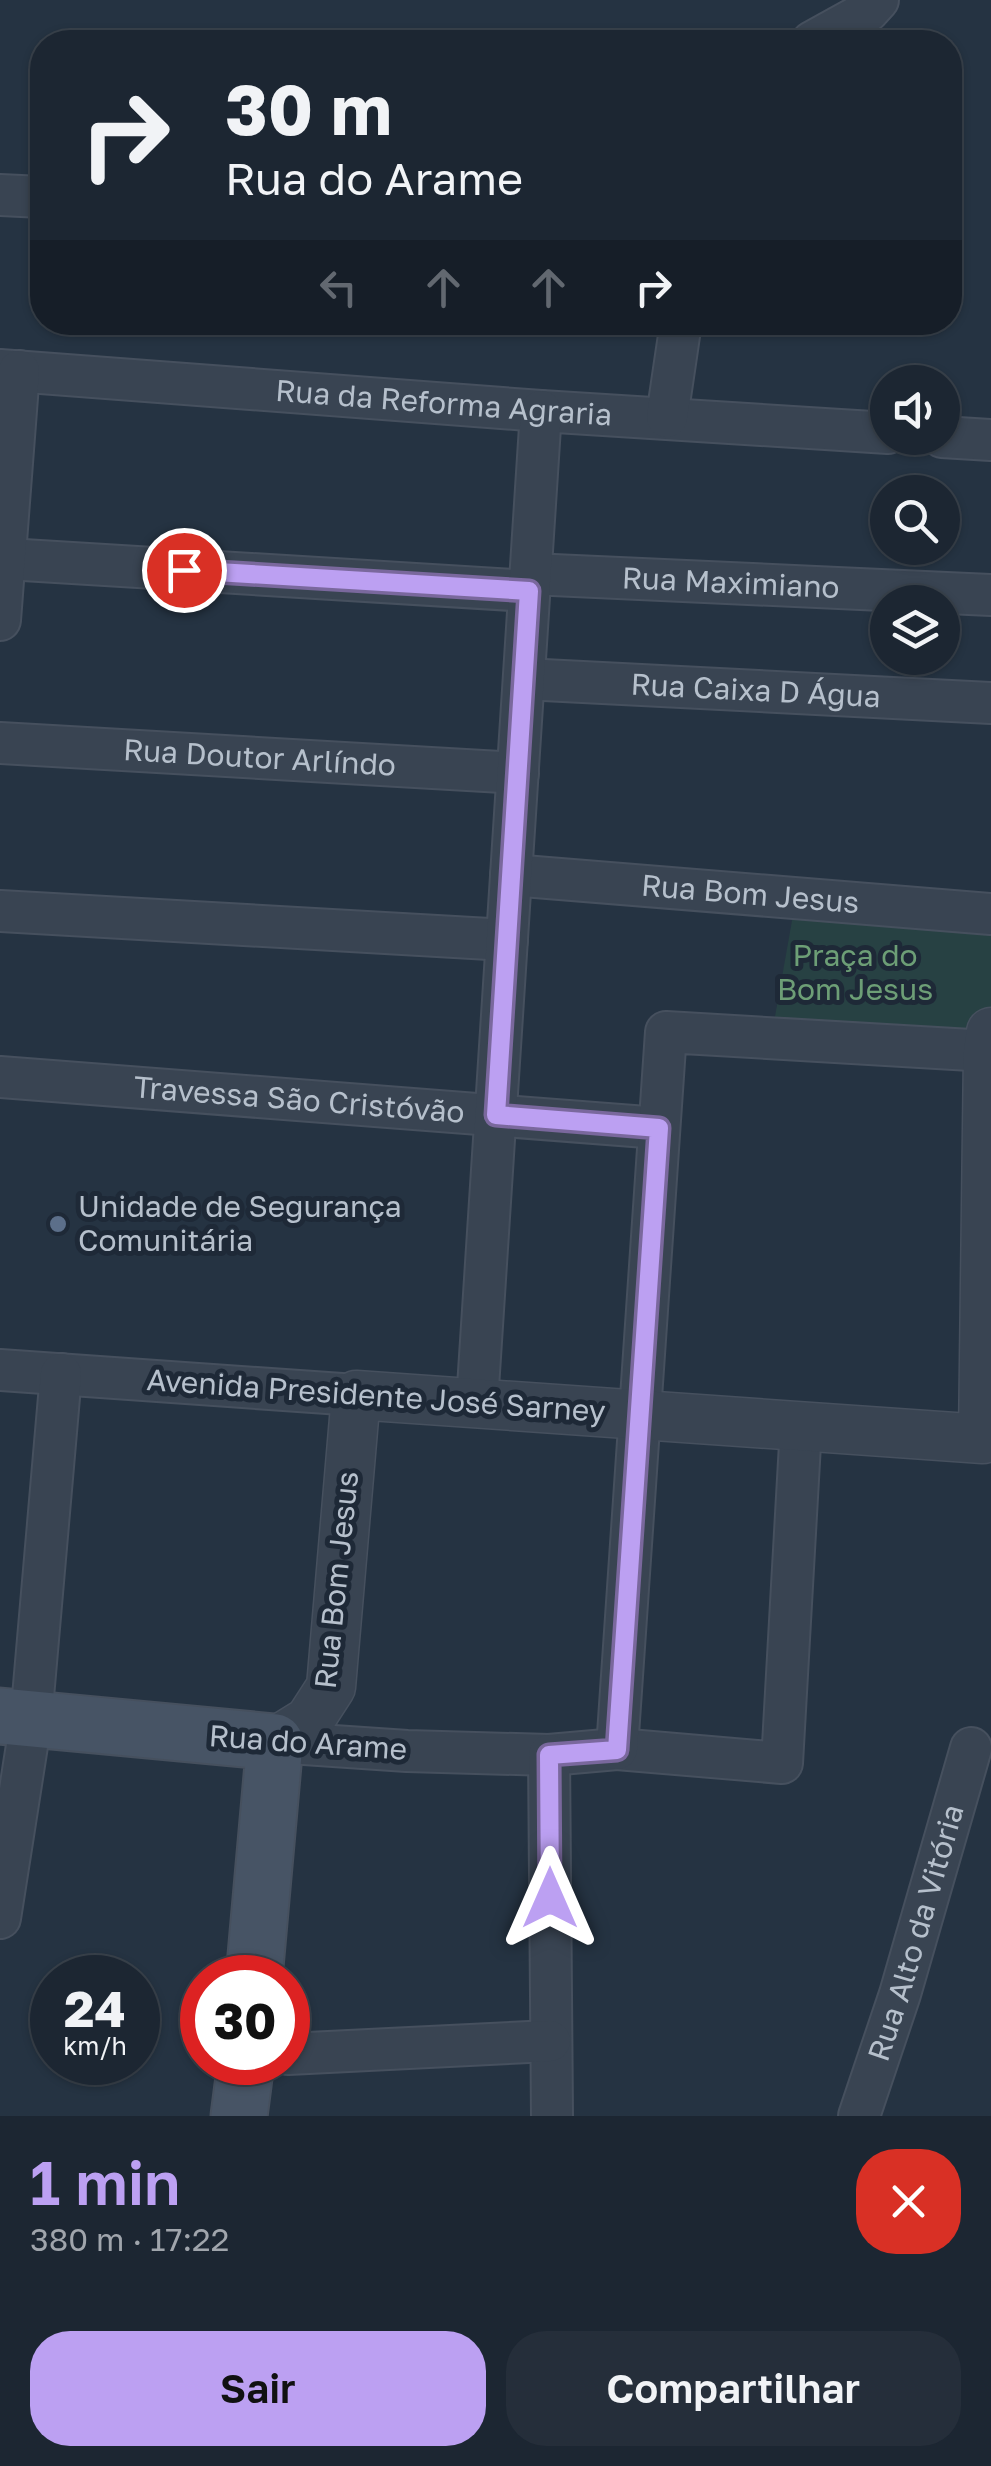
<!DOCTYPE html>
<html lang="pt">
<head>
<meta charset="utf-8">
<style>
  :root { --surface:#1c2632; --page:#252e3a; --text:#f1f3f6; --muted:#a0a5ac; --line:#3a434d; --accent:#bca0f2 }
  body { margin:0; font-family:"Golos Text",sans-serif; background:var(--page); color:var(--text); height:100vh; display:flex; flex-direction:column; font-size:38px; white-space:nowrap }
  * { box-sizing:border-box; margin:0 }
  p { font-size:32px; color:var(--muted) }
  .icon { flex:none; width:55px; height:55px; fill:none; stroke:currentColor; stroke-width:2; stroke-linecap:round; stroke-linejoin:round }
  .map { position:relative; height:2116px; overflow:hidden }
  .sheet { display:flex; flex-direction:column; background:var(--surface); flex:1 }
  .sheet>* { flex:none }
  .guide { position:absolute; left:30px; top:30px; width:932px; height:305px; border-radius:40px; box-shadow:0 2px 8px #0004,0 0 0 2px var(--line); background:#1c2632; color:var(--text); overflow:hidden }
  .tools { position:absolute; left:870px; top:365px; display:grid; gap:20px }
  .tools a { display:grid; place-items:center; width:90px; height:90px; border-radius:50%; background:var(--surface); box-shadow:0 2px 8px #0004,0 0 0 2px var(--line); font-size:50px }
  .speed { position:absolute; left:30px; top:1955px; display:flex; gap:20px; font-size:50px; font-weight:700; text-align:center }
  .speed>* { display:grid; place-content:center; width:130px; height:130px; border-radius:50%; background:var(--surface); box-shadow:0 2px 8px #0004,0 0 0 2px var(--line); line-height:1 }
  .speed small { font-size:25px; font-weight:400 }
  .speed .limit { border:15px solid #d22; background:#fff; color:#111 }
  .pin { position:absolute; display:grid; place-items:center; width:85px; height:85px; color:#fff; margin:-42px; border:5px solid #fff; border-radius:50%; box-shadow:0 2px 10px #0007 }
  .me { position:absolute; width:110px; margin:-55px; rotate:0deg; stroke-linejoin:round; filter:drop-shadow(0 0 8px #0008) }
  .turn { display:flex; align-items:center; gap:35px; height:210px; padding:0 30px; font-size:45px }
  .turn .icon { width:130px; height:130px; stroke-width:2.5 }
  .turn b { display:block; font-size:70px; line-height:85px }
  .lanes { display:flex; align-items:center; height:95px; padding:0 30px; background:#0003; justify-content:center; gap:50px; direction:ltr }
  .lanes .off { opacity:.35 }
  .round { display:grid; place-items:center; flex:none; width:105px; height:105px; border-radius:40px; background:var(--page) }
  .summary { display:flex; align-items:center; justify-content:space-between; height:170px; padding:0 30px }
  h1 { font-size:60px; font-weight:600; line-height:75px; color:var(--accent) }
  .button { display:flex; gap:20px; margin-top:auto; padding:20px 30px }
  .button a { flex:1; height:115px; border-radius:40px; background:var(--accent); color:#111; font-size:40px; font-weight:600; line-height:115px; text-align:center }
  .button a+a { background:var(--page); color:var(--text) }
  .map>svg:first-child { display:block }
  .green { fill:#274143 }
  .lines { fill:none; stroke-linecap:round; stroke-linejoin:round }
  .minor-casing { stroke:#46505e; stroke-width:44 }
  .tertiary-casing { stroke:#46505e; stroke-width:51 }
  .secondary-casing { stroke:#46505e; stroke-width:59 }
  .minor { stroke:#394452; stroke-width:40 }
  .tertiary { stroke:#394452; stroke-width:48 }
  .secondary { stroke:#475465; stroke-width:55 }
  .route-casing { stroke:#7a689d; stroke-width:25 }
  .route { stroke:#bca0f2; stroke-width:18 }
  .service-dot { fill:#5c6f8a; stroke:#1e2937; stroke-width:4 }
  .labels { text-anchor:middle; stroke-width:10; stroke-linejoin:round; paint-order:stroke }
  .street-label { font-size:30px; fill:#b6c0cc; stroke:#1e2937 }
  .park-label { font-size:30px; fill:#6d9e76; stroke:#1e2937 }
  .poi-label { font-size:30px; fill:#b6c0cc; stroke:#1e2937; text-anchor:start }
</style>
</head>
<body>
<div class="map">
<svg width="991" height="2116" viewBox="0 0 991 2116">
  <rect width="100%" height="100%" fill="#253342"/>
  <polygon class="green" points="796,898 991,914 991,1032 771,1039"/>
  <g class="lines">
    <defs>
      <g id="minor">
        <polyline points="812,42 868,11 878,0"/>
        <polyline points="0,195 42,197"/>
        <path id="s1" d="M0 370 541 411 888 433"/>
        <polyline points="667,417 681,322"/>
        <polyline points="942,437 991,440"/>
        <polyline points="7,559 529,591"/>
        <path id="s2" d="M531 574 991 595"/>
        <polyline points="0,620 19,371"/>
        <path id="s3" d="M524 679 991 703"/>
        <path id="s4" d="M0 743 518 773"/>
        <path id="s5" d="M511 875 991 914"/>
        <polyline points="0,911 507,940"/>
        <path id="s6" d="M0 1077 659 1128"/>
        <polyline points="0,1370 356,1395"/>
        <polyline points="477,1403 541,411"/>
        <polyline points="275,1742 407,1751 549,1755 617,1749 782,1763 801,1426"/>
        <polyline points="617,1749 666,1032 988,1051"/>
        <polyline points="549,1755 552,2116"/>
        <polyline points="0,1918 31,1720 61,1374"/>
        <polyline points="288,2054 550,2041"/>
        <path id="s7" d="M859 2116 900 1994 971 1748"/>
      </g>
      <polyline id="tertiary" points="275,1742 309,1721 331,1687 356,1395 983,1439 988,1051 991,1032"/>
      <g id="secondary">
        <polyline points="0,1716 275,1742 254,1978"/>
        <polyline points="239,2116 246,2062"/>
      </g>
    </defs>
    <use href="#minor" class="minor-casing"/>
    <use href="#tertiary" class="tertiary-casing"/>
    <use href="#secondary" class="secondary-casing"/>
    <use href="#minor" class="minor"/>
    <use href="#tertiary" class="tertiary"/>
    <use href="#secondary" class="secondary"/>
  </g>
  <g class="lines">
    <defs>
      <polyline id="route" points="184,570 529,591 496,1115 659,1128 617,1750 549,1755 550,1898"/>
    </defs>
    <use href="#route" class="route-casing"/>
    <use href="#route" class="route"/>
  </g>
  <circle class="service-dot" cx="58" cy="1224" r="10"/>
  <g class="labels">
    <g class="street-label">
      <text dy="10" stroke="none"><textPath href="#s1" startOffset="445">Rua da Reforma Agraria</textPath></text>
      <text dy="10" stroke="none"><textPath href="#s2" startOffset="200">Rua Maximiano</textPath></text>
      <text dy="10" stroke="none"><textPath href="#s3" startOffset="232">Rua Caixa D Água</textPath></text>
      <text dy="10" stroke="none"><textPath href="#s4" startOffset="260">Rua Doutor Arlíndo</textPath></text>
      <text dy="10" stroke="none"><textPath href="#s5" startOffset="240">Rua Bom Jesus</textPath></text>
      <text dy="10" stroke="none"><textPath href="#s6" startOffset="300">Travessa São Cristóvão</textPath></text>
      <text transform="translate(376 1396) rotate(4)" y="10">Avenida Presidente José Sarney</text>
      <text transform="translate(337 1580) rotate(-84)" y="10">Rua Bom Jesus</text>
      <text transform="translate(308 1743) rotate(4)" y="10">Rua do Arame</text>
      <text dy="10" stroke="none"><textPath href="#s7" startOffset="192">Rua Alto da Vitória</textPath></text>
    </g>
    <g class="park-label">
      <text x="855" y="966">Praça do<tspan x="855" dy="34">Bom Jesus</tspan></text>
    </g>
    <g class="poi-label">
      <text x="78" y="1217">Unidade de Segurança<tspan x="78" dy="34">Comunitária</tspan></text>
    </g>
  </g>
</svg>
<div class="tools">
<a><svg class="icon" aria-label="sound" viewBox="0 0 24 24"><path d="M4 9h4l5-4v14l-5-4H4zM17 9q2 3 0 6"/></svg></a>
<a><svg class="icon" aria-label="search" viewBox="0 0 24 24"><circle cx="10" cy="10" r="6"/><path d="M15 15l6 6"/></svg></a>
<a><svg class="icon" aria-label="layers" viewBox="0 0 24 24"><path d="M12 4l9 5-9 5-9-5zM3 14l9 5 9-5"/></svg></a>
</div>
<div class="speed"><div>24<small>km/h</small></div><div class="limit">30</div></div>
<div class="pin" style="left:184px;top:570px;background:#d93025"><svg class="icon" aria-label="arrive" viewBox="0 0 24 24"><path d="M6 21V4h12l-3 4 3 4H6"/></svg></div>
<svg class="me" style="left:550px;top:1898px" viewBox="-20 -20 40 40"><path d="M0-17L14 15 0 8-14 15z" fill="#bca0f2" stroke="#fff" stroke-width="4"/></svg>
<div class="guide">
<div class="turn"><svg class="icon" aria-label="right" viewBox="0 0 24 24"><path d="M7 20v-9h11M14 6l5 5-5 5"/></svg><div><b>30 m</b>Rua do Arame</div></div>
<div class="lanes"><svg class="icon off" aria-label="left" viewBox="0 0 24 24"><path d="M17 20v-9H6M10 6l-5 5 5 5"/></svg><svg class="icon off" aria-label="ahead" viewBox="0 0 24 24"><path d="M12 20V5M6 11l6-6 6 6"/></svg><svg class="icon off" aria-label="ahead" viewBox="0 0 24 24"><path d="M12 20V5M6 11l6-6 6 6"/></svg><svg class="icon" aria-label="right" viewBox="0 0 24 24"><path d="M7 20v-9h11M14 6l5 5-5 5"/></svg></div>
</div>
</div>
<section class="sheet">
<div class="summary"><div><h1>1 min</h1><p>380 m · 17:22</p></div><a class="round" style="background:#d93025;color:#fff"><svg class="icon" aria-label="close" viewBox="0 0 24 24"><path d="M6 6l12 12M18 6L6 18"/></svg></a></div>
<div class="button"><a>Sair</a><a>Compartilhar</a></div>
</section>
</body>
</html>
